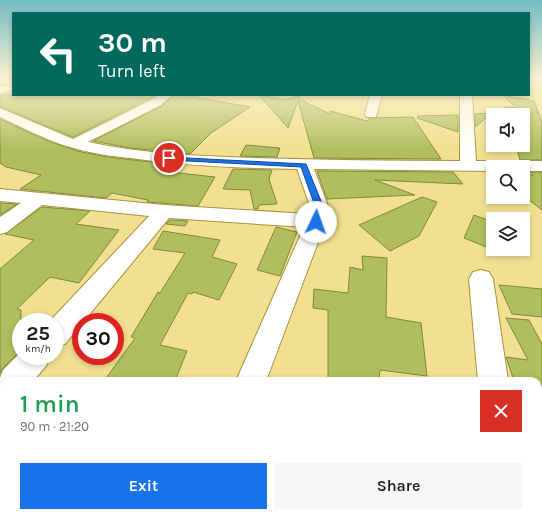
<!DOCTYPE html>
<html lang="en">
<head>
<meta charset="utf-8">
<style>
  :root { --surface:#fff; --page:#f6f6f6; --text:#202124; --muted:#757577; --accent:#1a73e8 }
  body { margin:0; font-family:Karla,sans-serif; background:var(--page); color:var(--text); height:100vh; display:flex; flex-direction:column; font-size:15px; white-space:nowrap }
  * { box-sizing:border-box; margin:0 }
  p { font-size:13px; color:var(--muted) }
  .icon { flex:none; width:22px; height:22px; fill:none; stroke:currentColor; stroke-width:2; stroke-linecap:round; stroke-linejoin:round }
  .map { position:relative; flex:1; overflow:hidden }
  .drawer { position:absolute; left:0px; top:377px; width:542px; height:140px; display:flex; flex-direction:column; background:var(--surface); border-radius:12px 12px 0 0; box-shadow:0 2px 6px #0003 }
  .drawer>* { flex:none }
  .hud { position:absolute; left:12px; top:12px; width:518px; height:84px; border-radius:0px; box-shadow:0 2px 6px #0003; background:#00695c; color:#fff; overflow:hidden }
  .fabs { position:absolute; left:486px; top:108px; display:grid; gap:8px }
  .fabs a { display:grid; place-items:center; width:44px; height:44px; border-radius:0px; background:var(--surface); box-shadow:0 2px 6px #0003; font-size:20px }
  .speed { position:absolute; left:12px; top:313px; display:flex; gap:8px; font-size:20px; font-weight:700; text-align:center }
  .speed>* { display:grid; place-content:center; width:52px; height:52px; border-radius:50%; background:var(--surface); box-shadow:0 2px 6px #0003; line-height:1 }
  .speed small { font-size:10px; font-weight:400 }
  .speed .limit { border:6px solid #d22; background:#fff; color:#111 }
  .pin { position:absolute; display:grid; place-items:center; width:34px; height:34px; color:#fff; margin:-17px; border:2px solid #fff; border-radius:50%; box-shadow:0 1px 4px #0007 }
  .me { position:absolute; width:44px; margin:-22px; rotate:3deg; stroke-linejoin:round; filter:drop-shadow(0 0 3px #0008) }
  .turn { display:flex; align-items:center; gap:14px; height:84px; padding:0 20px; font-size:18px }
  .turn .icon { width:52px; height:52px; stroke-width:2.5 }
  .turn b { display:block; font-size:28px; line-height:34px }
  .round { display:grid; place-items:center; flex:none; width:42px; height:42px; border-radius:0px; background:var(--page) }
  .summary { display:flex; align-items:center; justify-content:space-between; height:68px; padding:0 20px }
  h1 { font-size:24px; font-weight:600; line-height:30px; color:#1e9e55 }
  .primary-button { display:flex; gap:8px; margin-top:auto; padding:8px 20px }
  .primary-button a { flex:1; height:46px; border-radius:0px; background:var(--accent); color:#fff; font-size:16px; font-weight:600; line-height:46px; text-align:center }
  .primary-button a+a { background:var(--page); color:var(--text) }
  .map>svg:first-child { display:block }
  .building { fill:#b0be5d; stroke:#7e893d }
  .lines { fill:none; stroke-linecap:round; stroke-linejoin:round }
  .minor-casing { stroke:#a49242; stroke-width:2 }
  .minor { fill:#fff; fill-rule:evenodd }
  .route { fill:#1a73e8; stroke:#114b97 }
</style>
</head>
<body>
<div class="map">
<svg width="542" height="517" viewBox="0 0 542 517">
  <rect width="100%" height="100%" fill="#f2e090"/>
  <g class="building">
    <polygon points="0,95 156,95 73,137 0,107"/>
    <polygon points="173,95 183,95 250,107 211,133 190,154 130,148 93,141 162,106"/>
    <polygon points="259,95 285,100 300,95 299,99 330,114 330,111 367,121 370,118 413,117 441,159 314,158 298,101 288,128"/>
    <polygon points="503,95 534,101 542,122 542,160 520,160 516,145 523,145 523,115 507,115 505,107 516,108"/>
    <polygon points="492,113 475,127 475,114"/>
    <polygon points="458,115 458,132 417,118 418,116"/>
    <polygon points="0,119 43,139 77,151 107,157 178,165 170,172 215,177 198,206 147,202 148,200 112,193 106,198 20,189 41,175 6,167 0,163"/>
    <polygon points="246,145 280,148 277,157 240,156"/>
    <polygon points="233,169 272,170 269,179 277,204 259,205 258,209 254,209 250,190 223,189"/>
    <polygon points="317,171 453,172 463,184 375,180 415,195 327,199"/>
    <polygon points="530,172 542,172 542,210 523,195 523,175 533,175"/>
    <polygon points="422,197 437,202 419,236 390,251 359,225"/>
    <polygon points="0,203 17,204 0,215"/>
    <polygon points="42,207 90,211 76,224 119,230 79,283 50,277 17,309 21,310 21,350 2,369 0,374 0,269 34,240 5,234"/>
    <polygon points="474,215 493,222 493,235 489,248 464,238"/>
    <polygon points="170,220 188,221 185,226 166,224"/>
    <polygon points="276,227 297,232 280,276 257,270"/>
    <polygon points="163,231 220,240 212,257 237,264 219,300 193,292 192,294 188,293 160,345 187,351 175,381 104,381 135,338 131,337 158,292 160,293 185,253 153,249"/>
    <polygon points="362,256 387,258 386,317 421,323 427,376 380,370 379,381 347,381 328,378 328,310 313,308 314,289 348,293 350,267 363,270"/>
    <polygon points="499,285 542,289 542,317 512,314"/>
    <polygon points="506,318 529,320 542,344 542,388 538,381 514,381 506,357 528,360"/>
  </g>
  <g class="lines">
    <defs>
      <g id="minor">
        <polygon points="13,83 13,90 0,94 0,87"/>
        <path d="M159 95H172L161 105 88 142C143 154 199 156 254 158 323 160 391 161 460 161V95H472L476 161H542V171H523V167H493V171L314 169 328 206 326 221 266 381H236L304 227 169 218 65 344 55 347V322H49L149 216 42 205 7 232 0 234V217L21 203 0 201V189L164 205 308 214 310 206 297 169C241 168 185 166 130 158 110 156 89 153 70 147 46 140 23 128 0 117V108L73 139 153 99Z"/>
        <polygon points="370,95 382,95 376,117 366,117 365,114"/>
        <polygon points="481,270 489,272 493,279 508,381 478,381 469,279 473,272"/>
        <polygon points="21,352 21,356 50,356 46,366 33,381 4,381 4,411 0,412 0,378 3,370"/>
        <polygon points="178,513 216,513 215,517 177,517"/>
        <rect x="490" y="513" width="38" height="4"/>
      </g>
    </defs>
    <use href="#minor" class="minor-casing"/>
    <use href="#minor" class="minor"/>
  </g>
  <linearGradient id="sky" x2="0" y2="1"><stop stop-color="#75bcc5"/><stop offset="0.52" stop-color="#f9f1cd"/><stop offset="1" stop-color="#f9f1cd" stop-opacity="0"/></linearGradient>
  <rect width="542" height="150" fill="url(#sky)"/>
  <polygon class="route" points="167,157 306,164 323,206 320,222 316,224 312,222 315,206 301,167 169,160 167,160"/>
</svg>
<div class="fabs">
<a><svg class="icon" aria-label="sound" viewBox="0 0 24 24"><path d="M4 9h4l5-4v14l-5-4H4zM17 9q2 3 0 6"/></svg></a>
<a><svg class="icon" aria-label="search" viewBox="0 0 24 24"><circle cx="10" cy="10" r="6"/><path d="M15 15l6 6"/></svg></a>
<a><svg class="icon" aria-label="layers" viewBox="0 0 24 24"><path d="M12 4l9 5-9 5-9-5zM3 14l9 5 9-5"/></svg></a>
</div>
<div class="speed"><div>25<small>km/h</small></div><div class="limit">30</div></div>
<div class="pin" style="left:169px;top:158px;background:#d93025"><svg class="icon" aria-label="arrive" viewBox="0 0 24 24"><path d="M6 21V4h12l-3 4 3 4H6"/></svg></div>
<svg class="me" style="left:316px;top:222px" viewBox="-20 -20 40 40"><circle r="19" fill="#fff"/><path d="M0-13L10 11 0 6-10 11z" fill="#1a73e8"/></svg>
<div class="hud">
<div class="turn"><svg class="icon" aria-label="left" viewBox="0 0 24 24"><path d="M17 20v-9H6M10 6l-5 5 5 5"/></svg><div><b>30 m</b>Turn left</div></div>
</div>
<section class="drawer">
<div class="summary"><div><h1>1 min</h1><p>90 m · 21:20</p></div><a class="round" style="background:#d93025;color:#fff"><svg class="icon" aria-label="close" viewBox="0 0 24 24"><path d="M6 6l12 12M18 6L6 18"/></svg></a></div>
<div class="primary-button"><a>Exit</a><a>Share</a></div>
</section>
</div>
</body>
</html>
